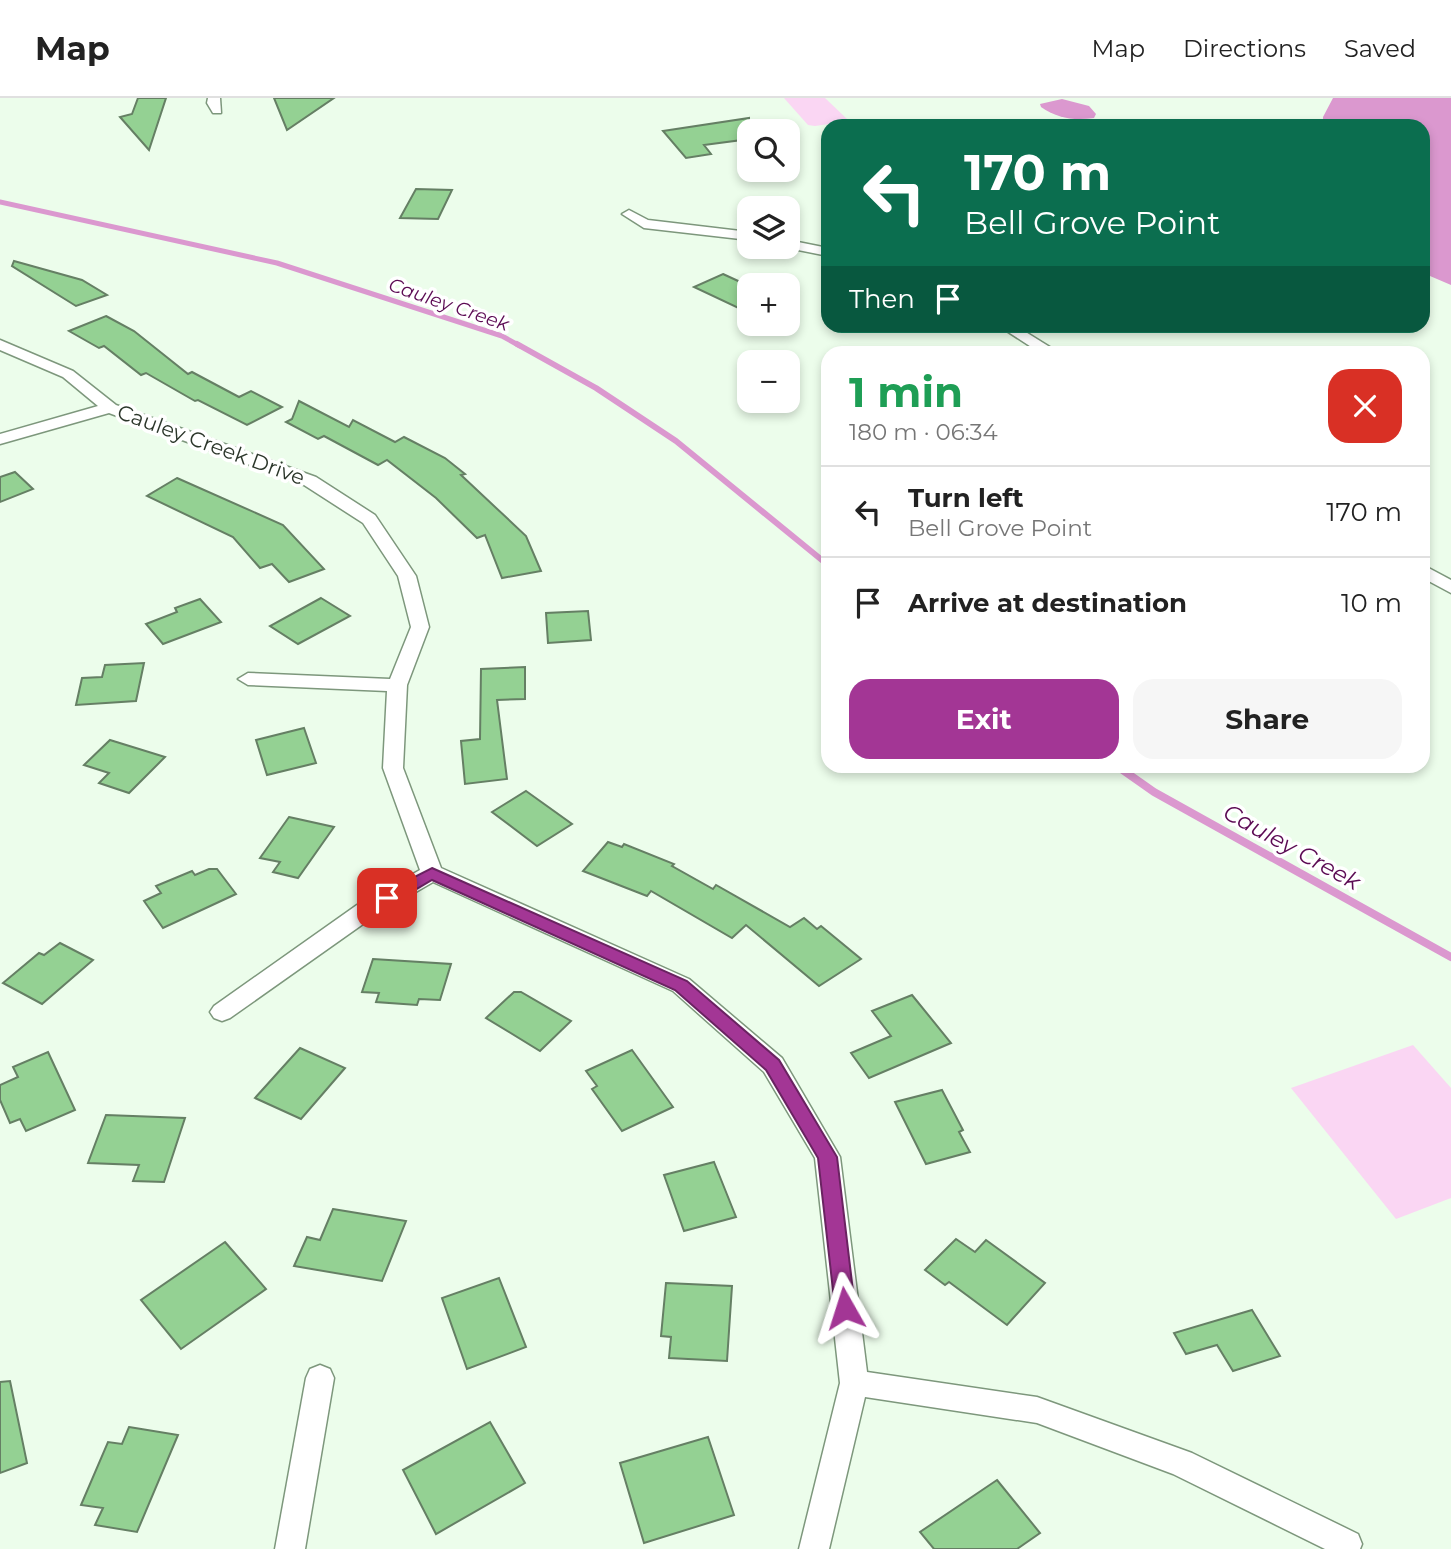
<!DOCTYPE html>
<html lang="en">
<head>
<meta charset="utf-8">
<style>
  :root { --surface:#fff; --page:#f6f6f6; --text:#222; --muted:#767676; --line:#e0e0e0; --accent:#a33695 }
  body { margin:0; font-family:Montserrat,sans-serif; background:var(--page); color:var(--text); height:100vh; display:flex; flex-direction:column; font-size:26px; white-space:nowrap }
  * { box-sizing:border-box; margin:0 }
  p { font-size:23px; color:var(--muted) }
  .icon { flex:none; width:38px; height:38px; fill:none; stroke:currentColor; stroke-width:2; stroke-linecap:round; stroke-linejoin:round }
  .map { position:relative; flex:1; overflow:hidden }
  .side { position:absolute; left:821px; top:248px; width:609px; height:427px; display:flex; flex-direction:column; background:var(--surface); border-radius:21px; box-shadow:0 4px 10px #0003 }
  .side>* { flex:none }
  .hud { position:absolute; left:821px; top:21px; width:609px; height:214px; border-radius:21px; box-shadow:0 4px 10px #0003; background:#0b6e4f; color:#fff; overflow:hidden }
  .fabs { position:absolute; left:737px; top:21px; display:grid; gap:14px }
  .fabs a { display:grid; place-items:center; width:63px; height:63px; border-radius:14px; background:var(--surface); box-shadow:0 4px 10px #0003; font-size:35px }
  .pin { position:absolute; display:grid; place-items:center; width:60px; height:60px; color:#fff; margin:-30px; border-radius:14px; box-shadow:0 4px 10px #0006 }
  .me { position:absolute; width:77px; margin:-38px; rotate:354deg; stroke-linejoin:round; filter:drop-shadow(0 0 5px #0008) }
  .turn { display:flex; align-items:center; gap:24px; height:147px; padding:0 28px; font-size:32px }
  .turn .icon { width:91px; height:91px; stroke-width:2.5 }
  .turn b { display:block; font-size:49px; line-height:60px }
  .then { display:flex; align-items:center; height:66px; padding:0 28px; background:#0003; gap:14px; font-size:26px }
  .round { display:grid; place-items:center; flex:none; width:74px; height:74px; border-radius:21px; background:var(--page) }
  .summary { display:flex; align-items:center; justify-content:space-between; height:119px; padding:0 28px }
  h1 { font-size:42px; font-weight:700; line-height:52px; color:#1e9e55 }
  .cta { display:flex; gap:14px; margin-top:auto; padding:14px 28px }
  .cta a { flex:1; height:80px; border-radius:21px; background:var(--accent); color:#fff; font-size:28px; font-weight:700; line-height:80px; text-align:center }
  .cta a+a { background:var(--page); color:var(--text) }
  ul { padding:0; list-style:none }
  li { display:flex; align-items:center; gap:21px; height:91px; padding:0 28px; border-top:2px solid var(--line) }
  li div { flex:1 }
  li b { display:block; font-size:26px }
  li em { font-style:normal }
  header { display:flex; align-items:center; gap:42px; box-sizing:border-box; height:98px; padding:0 35px; background:var(--surface); border-bottom:2px solid var(--line) }
  header strong { font-size:33px }
  nav { display:flex; gap:38px; margin-inline-start:auto; font-size:24px }
  .map>svg:first-child { display:block }
  .green { fill:#fad6f3 }
  .water { fill:#db98cf }
  .lines { fill:none; stroke-linecap:round; stroke-linejoin:round }
  .stream-far2 { stroke:#db98cf; stroke-width:5 }
  .stream-far1 { stroke:#db98cf; stroke-width:6 }
  .stream { stroke:#db98cf; stroke-width:8 }
  .building { fill:#94d193; stroke:#657f64; stroke-width:2 }
  .street-casing { stroke:#7d977c; stroke-width:3 }
  .street { fill:#fff; fill-rule:evenodd }
  .route { fill:#a33695; stroke:#6a2361; stroke-width:2 }
  .labels { text-anchor:middle; stroke-width:7; stroke-linejoin:round; paint-order:stroke }
  .far-water-label { font-size:19px; font-style:italic; fill:#5b0a53; stroke:#fff }
  .street-label { font-size:21px; fill:#2b362a; stroke:#fff }
  .water-label { font-size:23px; font-style:italic; fill:#5b0a53; stroke:#fff }
</style>
</head>
<body>
<header>
<strong>Map</strong>
<nav><a>Map</a><a>Directions</a><a>Saved</a></nav>
</header>
<div class="map">
<svg width="1451" height="1451" viewBox="0 0 1451 1451">
  <rect width="100%" height="100%" fill="#ecfdeb"/>
  <g class="green">
    <polygon points="784,0 825,0 847,21 843,24 815,28 808,27"/>
    <polygon points="1413,947 1451,990 1451,1100 1396,1121 1291,990"/>
  </g>
  <g class="water">
    <polygon points="1333,0 1451,0 1451,187 1423,175 1423,28 1323,28 1323,19"/>
    <path d="M1062 1 1089 8 1096 16 1094 20C1074 23 1057 20 1041 9L1040 6Z"/>
  </g>
  <g class="lines">
    <polyline class="stream-far2" points="0,104 277,165 502,238 520,248"/>
    <polyline class="stream-far1" points="517,246 596,290 676,343 828,467"/>
    <polyline class="stream" points="1117,668 1154,694 1451,859"/>
  </g>
  <g class="building">
    <polygon points="138,0 166,0 149,52 120,19 132,16"/>
    <polygon points="274,0 334,0 287,32"/>
    <polygon points="749,20 749,41 704,47 711,56 686,60 663,33"/>
    <polygon points="416,91 452,92 438,121 400,120"/>
    <polygon points="14,163 82,182 107,197 76,208 12,168"/>
    <polygon points="723,176 749,188 749,215 694,189"/>
    <polygon points="106,218 134,233 188,276 192,274 239,299 251,293 282,309 247,327 198,302 195,303 146,275 141,277 104,248 99,250 69,233"/>
    <polygon points="299,303 349,329 353,322 395,344 404,339 445,360 465,376 461,377 526,438 541,473 502,480 485,437 477,440 436,400 387,362 378,367 324,338 318,341 286,324 292,321"/>
    <polygon points="15,374 33,391 0,404 0,379"/>
    <polygon points="177,380 283,427 324,471 289,484 272,466 260,470 233,439 147,398"/>
    <polygon points="321,500 350,518 298,546 270,528"/>
    <polygon points="200,501 221,524 163,546 146,526 177,514 175,510"/>
    <polygon points="588,513 591,542 548,545 546,515"/>
    <polygon points="144,565 136,603 76,607 82,580 102,579 105,567"/>
    <polygon points="525,569 525,601 497,602 507,681 465,686 461,643 480,641 481,571"/>
    <polygon points="304,630 316,665 267,677 256,642"/>
    <polygon points="110,642 165,659 129,695 99,685 109,675 84,667"/>
    <polygon points="526,693 572,726 537,748 492,714"/>
    <polygon points="289,719 334,729 298,780 273,774 280,764 260,760"/>
    <polygon points="608,744 622,749 624,746 674,766 672,768 713,791 716,787 790,829 804,820 817,831 821,828 861,861 819,888 746,827 732,840 651,793 647,798 583,773"/>
    <polygon points="209,771 217,771 236,796 163,830 144,803 161,795 156,788 192,773 195,777"/>
    <polygon points="60,845 93,862 42,906 3,885 39,855 44,857"/>
    <polygon points="373,861 451,866 440,902 419,901 417,907 376,904 379,895 362,894"/>
    <polygon points="514,894 521,894 571,923 540,953 486,920"/>
    <polygon points="912,897 951,945 869,980 851,955 891,938 872,913"/>
    <polygon points="300,950 345,970 301,1021 255,1000"/>
    <polygon points="632,952 673,1009 622,1033 592,991 597,988 586,973"/>
    <polygon points="48,954 75,1012 26,1033 20,1021 10,1025 0,1002 0,987 18,979 13,969"/>
    <polygon points="942,992 963,1032 959,1034 970,1054 926,1066 895,1004"/>
    <polygon points="106,1017 185,1020 164,1084 133,1083 139,1067 88,1065"/>
    <polygon points="714,1064 736,1119 684,1133 664,1077"/>
    <polygon points="333,1111 406,1123 382,1183 294,1168 307,1139 320,1142"/>
    <polygon points="956,1141 975,1154 986,1142 1045,1185 1007,1227 949,1184 945,1187 925,1172"/>
    <polygon points="225,1144 266,1191 181,1251 141,1202"/>
    <polygon points="499,1180 526,1249 467,1271 442,1200"/>
    <polygon points="666,1185 732,1188 727,1263 669,1260 671,1239 661,1238"/>
    <polygon points="1252,1212 1280,1258 1233,1273 1217,1247 1186,1256 1174,1235"/>
    <polygon points="10,1283 27,1365 0,1375 0,1284"/>
    <polygon points="490,1324 525,1385 436,1436 403,1372"/>
    <polygon points="129,1329 178,1337 137,1434 95,1427 103,1410 81,1407 108,1344 122,1346"/>
    <polygon points="708,1339 734,1417 644,1445 620,1365"/>
    <polygon points="997,1382 1040,1435 1017,1451 934,1451 920,1434"/>
  </g>
  <g class="lines">
    <defs>
      <g id="street">
        <polygon points="208,0 220,0 221,15 213,15 207,5"/>
        <polygon points="629,112 648,122 749,134 749,142 644,130 622,116"/>
        <polygon points="788,142 828,150 828,158 783,149 788,149"/>
        <polygon points="999,228 1016,228 1061,256 1042,256"/>
        <polygon points="0,242 73,273 116,307 316,379 375,417 416,478 429,529 407,587 403,670 441,770 689,881 782,960 840,1059 867,1274 1037,1299 1192,1355 1358,1436 1362,1446 1360,1451 1325,1451 1173,1376 1037,1325 865,1299 829,1451 799,1451 840,1285 815,1060 764,974 673,893 433,784 373,819 230,920 222,923 214,920 210,914 214,908 357,807 420,772 383,670 387,593 248,587 238,581 248,575 390,581 411,529 398,478 363,425 304,387 109,315 0,346 0,336 98,308 63,279 0,252"/>
        <polygon points="1423,467 1451,482 1451,495 1423,480"/>
        <polygon points="320,1267 330,1271 334,1280 305,1451 275,1451 306,1280 310,1271"/>
      </g>
    </defs>
    <use href="#street" class="street-casing"/>
    <use href="#street" class="street"/>
  </g>
  <polygon class="route" points="432,770 687,883 779,962 837,1059 855,1210 852,1216 845,1219 838,1216 835,1210 818,1060 766,972 675,892 432,782 393,805 381,805 379,800 381,796"/>
  <g class="labels">
    <g class="far-water-label">
      <text transform="translate(449 206) rotate(19)" y="7">Cauley Creek</text>
    </g>
    <g class="street-label">
      <text transform="translate(211 347) rotate(20)" y="7">Cauley Creek Drive</text>
    </g>
    <g class="water-label">
      <text transform="translate(1292 749) rotate(29)" y="8">Cauley Creek</text>
    </g>
  </g>
</svg>
<div class="fabs">
<a><svg class="icon" aria-label="search" viewBox="0 0 24 24"><circle cx="10" cy="10" r="6"/><path d="M15 15l6 6"/></svg></a>
<a><svg class="icon" aria-label="layers" viewBox="0 0 24 24"><path d="M12 4l9 5-9 5-9-5zM3 14l9 5 9-5"/></svg></a>
<a>+</a>
<a>−</a>
</div>
<div class="pin" style="left:387px;top:800px;background:#d93025"><svg class="icon" aria-label="arrive" viewBox="0 0 24 24"><path d="M6 21V4h12l-3 4 3 4H6"/></svg></div>
<svg class="me" style="left:845px;top:1210px" viewBox="-20 -20 40 40"><path d="M0-17L14 15 0 8-14 15z" fill="#a33695" stroke="#fff" stroke-width="4"/></svg>
<div class="hud">
<div class="turn"><svg class="icon" aria-label="left" viewBox="0 0 24 24"><path d="M17 20v-9H6M10 6l-5 5 5 5"/></svg><div><b>170 m</b>Bell Grove Point</div></div>
<div class="then">Then<svg class="icon" aria-label="arrive" viewBox="0 0 24 24"><path d="M6 21V4h12l-3 4 3 4H6"/></svg></div>
</div>
<section class="side">
<div class="summary"><div><h1>1 min</h1><p>180 m · 06:34</p></div><a class="round" style="background:#d93025;color:#fff"><svg class="icon" aria-label="close" viewBox="0 0 24 24"><path d="M6 6l12 12M18 6L6 18"/></svg></a></div>
<ul>
<li><svg class="icon" aria-label="left" viewBox="0 0 24 24"><path d="M17 20v-9H6M10 6l-5 5 5 5"/></svg><div><b>Turn left</b><p>Bell Grove Point</p></div><em>170 m</em></li>
<li><svg class="icon" aria-label="arrive" viewBox="0 0 24 24"><path d="M6 21V4h12l-3 4 3 4H6"/></svg><div><b>Arrive at destination</b></div><em>10 m</em></li>
</ul>
<div class="cta"><a>Exit</a><a>Share</a></div>
</section>
</div>
</body>
</html>
